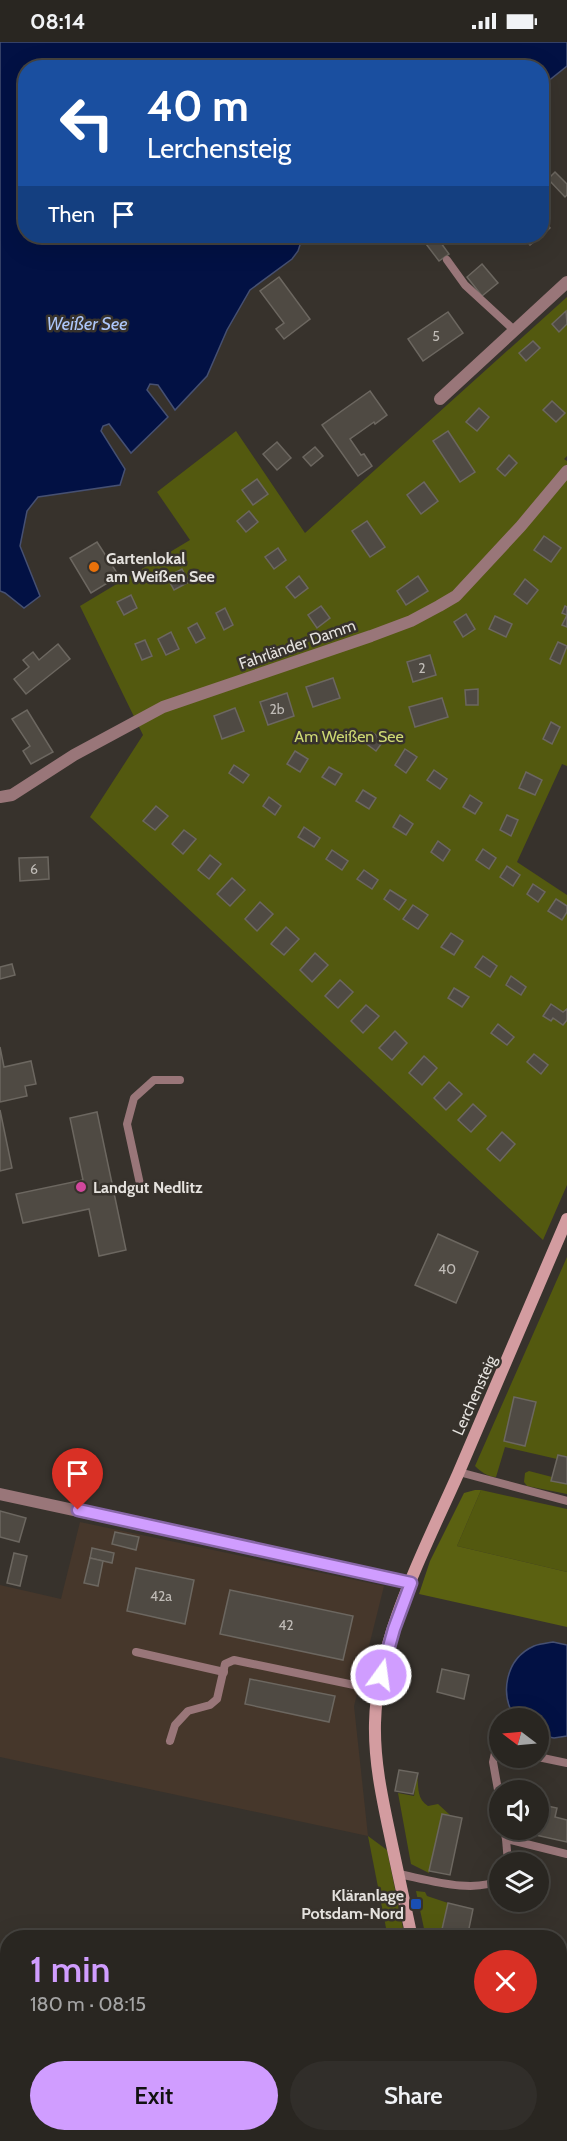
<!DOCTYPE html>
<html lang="en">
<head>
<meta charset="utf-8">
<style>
  :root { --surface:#292621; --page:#312e2a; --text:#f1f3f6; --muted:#a5a5a5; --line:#45433f; --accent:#d09dff }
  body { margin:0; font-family:Cabin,sans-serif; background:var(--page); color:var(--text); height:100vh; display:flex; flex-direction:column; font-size:22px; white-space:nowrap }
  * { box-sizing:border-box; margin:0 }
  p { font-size:20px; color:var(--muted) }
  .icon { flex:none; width:33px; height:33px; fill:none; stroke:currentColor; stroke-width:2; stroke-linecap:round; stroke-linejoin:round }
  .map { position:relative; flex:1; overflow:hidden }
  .panel { position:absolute; left:0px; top:1888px; width:567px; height:212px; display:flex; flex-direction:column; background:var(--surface); border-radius:24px 24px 0 0; box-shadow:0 6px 24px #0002,0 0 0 2px var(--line) }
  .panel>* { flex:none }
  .hud { position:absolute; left:18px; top:18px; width:531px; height:183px; border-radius:24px; box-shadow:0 6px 24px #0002,0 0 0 2px var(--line); background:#1a4fa0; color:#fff; overflow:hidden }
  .needle { width:39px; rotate:286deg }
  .tools { position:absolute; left:489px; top:1666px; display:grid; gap:12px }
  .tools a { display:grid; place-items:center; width:60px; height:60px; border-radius:50%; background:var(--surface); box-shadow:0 6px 24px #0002,0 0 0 2px var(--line); font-size:30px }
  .pin { position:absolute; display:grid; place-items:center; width:51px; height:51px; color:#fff; margin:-62px -26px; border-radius:50% 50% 50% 0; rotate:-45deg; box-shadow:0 0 6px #0007 }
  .pin .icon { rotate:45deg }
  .me { position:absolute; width:66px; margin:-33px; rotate:14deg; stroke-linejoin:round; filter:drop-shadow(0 0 4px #0008) }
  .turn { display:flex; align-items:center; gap:21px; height:126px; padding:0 30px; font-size:27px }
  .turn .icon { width:78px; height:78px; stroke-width:2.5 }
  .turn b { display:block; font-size:42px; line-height:51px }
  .then { display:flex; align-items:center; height:57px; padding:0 30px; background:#0003; gap:12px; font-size:22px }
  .round { display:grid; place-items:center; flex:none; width:63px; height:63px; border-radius:32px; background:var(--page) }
  .summary { display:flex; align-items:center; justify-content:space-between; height:102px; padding:0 30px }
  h1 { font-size:36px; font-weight:600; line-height:45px; color:var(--accent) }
  .button { display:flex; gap:12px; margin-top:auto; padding:12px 30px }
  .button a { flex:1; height:69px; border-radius:36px; background:var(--accent); color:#111; font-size:24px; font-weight:600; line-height:69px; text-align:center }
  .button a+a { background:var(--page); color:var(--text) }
  .status { display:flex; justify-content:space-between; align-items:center; height:42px; padding:0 30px; background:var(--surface); direction:ltr }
  .status svg { height:16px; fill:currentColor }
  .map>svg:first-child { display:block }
  .industrial { fill:#46372b }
  .green { fill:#53590f }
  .forest { fill:#5b6111 }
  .water { fill:#021144; stroke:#465072; stroke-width:1.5 }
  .building { fill:#4f4a43; stroke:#6c6760; stroke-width:1.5 }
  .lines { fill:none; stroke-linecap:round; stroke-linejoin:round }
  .lane { stroke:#997679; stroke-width:8 }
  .street { stroke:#997679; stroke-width:12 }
  .secondary { stroke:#d39ca0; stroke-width:12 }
  .route-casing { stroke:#8766a6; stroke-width:15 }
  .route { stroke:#d09dff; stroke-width:10 }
  .food-dot { fill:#e8710a; stroke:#37322c; stroke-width:2 }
  .hotel-dot { fill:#d1479c; stroke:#37322c; stroke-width:2 }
  .transit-dot { fill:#1a4fb4; stroke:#37322c; stroke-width:2 }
  .labels { text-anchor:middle; stroke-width:5; stroke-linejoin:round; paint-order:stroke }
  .number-label { font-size:14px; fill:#c0bcb7 }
  .poi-label { font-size:16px; font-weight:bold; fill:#e5e2de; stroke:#37322c; text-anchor:start }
  .street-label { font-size:16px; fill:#e5e2de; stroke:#37322c }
  .park-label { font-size:16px; fill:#ced973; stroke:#37322c }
  .water-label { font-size:18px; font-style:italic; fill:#adc6f9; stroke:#37322c }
</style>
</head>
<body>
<div class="status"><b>08:14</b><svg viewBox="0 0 49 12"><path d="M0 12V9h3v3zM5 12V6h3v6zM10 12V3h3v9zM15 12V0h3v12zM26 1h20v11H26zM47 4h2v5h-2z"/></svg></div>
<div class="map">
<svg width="567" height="2099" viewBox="0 0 567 2099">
  <rect width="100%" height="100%" fill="#37322c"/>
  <polygon class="industrial" points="80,1480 384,1544 354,1664 368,1794 0,1715 0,1543 61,1557"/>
  <g class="green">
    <polygon points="567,255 567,414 564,417 567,419 567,724 562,722 517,820 567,853 567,1143 543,1198 90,775 143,693 80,564 190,498 157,450 236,389 305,491"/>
    <path d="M567 1215V1415L558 1413 557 1417 505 1405 496 1435C488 1435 481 1430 475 1424Z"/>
    <polygon points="529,1429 552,1435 552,1439 567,1442 567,1452 527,1444 524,1440 525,1431"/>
    <polygon points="481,1448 567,1467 567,1530 457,1504"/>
    <path d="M417 1732C419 1745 416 1756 428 1764L438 1762 450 1773 442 1772 429 1831 411 1822 398 1751 414 1754Z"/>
    <polygon points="368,1794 387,1808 405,1896 388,1896"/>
    <polygon points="416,1849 425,1850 427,1854 448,1861 440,1896 426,1896"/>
    <polygon points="427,2093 449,2093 450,2099 428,2099"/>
  </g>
  <g class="forest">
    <polygon points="475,1448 481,1448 457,1504 567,1530 567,1585 419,1552 430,1519 464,1451"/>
    <polygon points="475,2093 475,2092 499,2093 495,2099 476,2099"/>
  </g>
  <g class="water">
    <polygon points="0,0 567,0 567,24 542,44 542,26 26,26 26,194 303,194 298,209 292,217 250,248 227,288 207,334 175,368 158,343 150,342 147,348 168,375 131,411 109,382 103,384 101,389 125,427 120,443 38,455 27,469 20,504 40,554 24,566 5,551 0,549"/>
    <path d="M553 1600 567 1603V1694L554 1696 539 1693 538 1677H516C499 1653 505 1617 534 1604 539 1602 547 1601 553 1600Z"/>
  </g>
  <g class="building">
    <polygon points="555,130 567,142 567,153 565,155 548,137"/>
    <polygon points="542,175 550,186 542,193"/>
    <polygon points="420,194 436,194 449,212 439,219"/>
    <polygon points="522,194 541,194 530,203"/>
    <polygon points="482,222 498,241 482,254 467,235"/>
    <polygon points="279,235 310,277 284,297 276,287 284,281 260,249"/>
    <polygon points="566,269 567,282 559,290 552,282"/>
    <polygon points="448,270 463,291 423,319 408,297"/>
    <polygon points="533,299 540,306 526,319 519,311"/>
    <polygon points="370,349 387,373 375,382 374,380 350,397 361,413 364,412 372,424 358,434 322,383"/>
    <polygon points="552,359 565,371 556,380 543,368"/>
    <polygon points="479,366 489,375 477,389 466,380"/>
    <polygon points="448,389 475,430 460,440 433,399"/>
    <polygon points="277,400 291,416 277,428 263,412"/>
    <polygon points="315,405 323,414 311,424 303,415"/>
    <polygon points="509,413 517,421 505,434 497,427"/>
    <polygon points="257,437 268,452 253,463 242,448"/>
    <polygon points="424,440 438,459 421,472 407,453"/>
    <polygon points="249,469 258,480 246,490 237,479"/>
    <polygon points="367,479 385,505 370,515 352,489"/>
    <polygon points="544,494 561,506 551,520 534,508"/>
    <polygon points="97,500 119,534 91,551 70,516"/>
    <polygon points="278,506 286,518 274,527 265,515"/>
    <polygon points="182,527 189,540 174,548 167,535"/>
    <polygon points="299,534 308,546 295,556 286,545"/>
    <polygon points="418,534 428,549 406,563 397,549"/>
    <polygon points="525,537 538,548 527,562 514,552"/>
    <polygon points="131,553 137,566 124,573 117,560"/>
    <polygon points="321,564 330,576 317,586 308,573"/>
    <polygon points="565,564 567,565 567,585 562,583 567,573 562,571"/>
    <polygon points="225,566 233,583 224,588 216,571"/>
    <polygon points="466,572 475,587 463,595 454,580"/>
    <polygon points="495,574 512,582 506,595 489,587"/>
    <polygon points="197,581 205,596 196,601 188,586"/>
    <polygon points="171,590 179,607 166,613 158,597"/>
    <polygon points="145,598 152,614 142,618 135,602"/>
    <polygon points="558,600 567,604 560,622 550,617"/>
    <polygon points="58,602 70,617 26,652 14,637 29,625 23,618 33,610 39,618"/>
    <polygon points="430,613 436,633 413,640 407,620"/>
    <polygon points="333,636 340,656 313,665 306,645"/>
    <polygon points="478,647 478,663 466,663 465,648"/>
    <polygon points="287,651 294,674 268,683 260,660"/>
    <polygon points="442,656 448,675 415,685 409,665"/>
    <polygon points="235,666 244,689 222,697 214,674"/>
    <polygon points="27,668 53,710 31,722 23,709 30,704 12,677"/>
    <polygon points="551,680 560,685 552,702 543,697"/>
    <polygon points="371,690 384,698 376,709 364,700"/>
    <polygon points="405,707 417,715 406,731 395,723"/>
    <polygon points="295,709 308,717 300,730 287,722"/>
    <polygon points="234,723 249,733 243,741 229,731"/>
    <polygon points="329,725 342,732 335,743 322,735"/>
    <polygon points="434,728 447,737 440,747 427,738"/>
    <polygon points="526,730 542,738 535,753 519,746"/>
    <polygon points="363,748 376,756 369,767 356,759"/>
    <polygon points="470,753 482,761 475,772 463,765"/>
    <polygon points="269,755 281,764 275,773 263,764"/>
    <polygon points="156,764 168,774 155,788 143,779"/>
    <polygon points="400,773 413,782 406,793 393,785"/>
    <polygon points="507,773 518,778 511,794 500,788"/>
    <polygon points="304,785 320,796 314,805 298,795"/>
    <polygon points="184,788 196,797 183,812 172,802"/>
    <polygon points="438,799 450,808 443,819 431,810"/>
    <polygon points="483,807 496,816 489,827 476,818"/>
    <polygon points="332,808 348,819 342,828 326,817"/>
    <polygon points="210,813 221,822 209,837 198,828"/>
    <polygon points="48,815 49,837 20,839 19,816"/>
    <polygon points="507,824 520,833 513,844 500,835"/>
    <polygon points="364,828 378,838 372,847 357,837"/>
    <polygon points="232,836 245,848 230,864 217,852"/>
    <polygon points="533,842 545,850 538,860 527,852"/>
    <polygon points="390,848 406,858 399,868 384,857"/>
    <polygon points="556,857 567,864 567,870 562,878 548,869"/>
    <polygon points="260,860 273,872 257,889 245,877"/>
    <polygon points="413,863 428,873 418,887 403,877"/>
    <polygon points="286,885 299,897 284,913 271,902"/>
    <polygon points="451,891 463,899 454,913 441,905"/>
    <polygon points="315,911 328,923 312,940 300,928"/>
    <polygon points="483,914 497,924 490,935 475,925"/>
    <polygon points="12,922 15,933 0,937 0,925"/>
    <polygon points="511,934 526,945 521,953 506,943"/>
    <polygon points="340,938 353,950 338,966 325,954"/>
    <polygon points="454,946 469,955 462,965 448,956"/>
    <polygon points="551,962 563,970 567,967 567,978 563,983 553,976 551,979 543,974"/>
    <polygon points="366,963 379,974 363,991 351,979"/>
    <polygon points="498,982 514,995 507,1003 491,991"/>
    <polygon points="395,989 407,1001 392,1018 379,1006"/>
    <polygon points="0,1005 4,1025 31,1019 36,1042 25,1044 27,1054 0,1060"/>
    <polygon points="534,1012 548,1023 541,1032 527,1020"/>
    <polygon points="424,1014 437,1026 422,1043 409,1031"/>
    <polygon points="449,1040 462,1052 446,1068 434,1056"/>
    <polygon points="473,1062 486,1074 471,1090 458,1078"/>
    <polygon points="0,1068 12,1126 0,1129"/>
    <polygon points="97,1070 126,1208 99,1214 89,1167 23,1181 16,1152 83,1138 70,1076"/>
    <polygon points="502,1090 515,1102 500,1119 487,1107"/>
    <polygon points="438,1192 478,1210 456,1261 415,1243"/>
    <polygon points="514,1355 536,1360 525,1404 504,1399"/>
    <polygon points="558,1413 567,1415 567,1442 551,1439"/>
    <polygon points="0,1469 26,1476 19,1500 0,1495"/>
    <polygon points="115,1490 139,1495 136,1508 112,1502"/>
    <polygon points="92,1506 114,1511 112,1521 90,1516"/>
    <polygon points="14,1511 27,1514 20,1544 7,1541"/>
    <polygon points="90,1516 103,1519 98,1544 84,1541"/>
    <polygon points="136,1526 194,1538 185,1582 127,1569"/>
    <polygon points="230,1548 353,1574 343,1618 220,1592"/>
    <polygon points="442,1627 469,1633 464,1657 437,1650"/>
    <polygon points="250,1637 335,1654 329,1680 245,1662"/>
    <polygon points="399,1728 418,1731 413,1752 395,1749"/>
    <polygon points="538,1762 557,1766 555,1775 567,1778 567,1800 513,1788 538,1788"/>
    <polygon points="442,1772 462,1776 450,1833 429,1829"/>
    <polygon points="448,1861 473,1867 467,1896 440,1896"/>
  </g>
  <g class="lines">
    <g class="lane">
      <polyline points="447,218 465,243 514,288"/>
      <polyline points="140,1142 127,1082 134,1056 154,1038 180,1038"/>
      <polyline points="459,1430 567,1459"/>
      <polyline points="136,1610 224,1630"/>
      <polyline points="170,1699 175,1683 188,1669 210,1663 217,1657 225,1622 234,1618 378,1648"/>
      <polyline points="500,1709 495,1711 493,1720 500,1759"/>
      <polyline points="538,1715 567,1721"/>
      <polyline points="504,1788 506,1797 567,1812"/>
      <polyline points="506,1797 508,1821"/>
      <path d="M399 1832C425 1837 476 1853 500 1837"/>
    </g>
    <g class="street">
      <polyline points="440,357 567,240"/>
      <polyline points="0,755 12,753 74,713 163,665 371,594 411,579 439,564 456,554 521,484 567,429"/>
      <polyline points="0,1452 411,1541"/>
    </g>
    <g class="secondary">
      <path d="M412 1896C405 1863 398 1831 391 1798 383 1760 374 1721 375 1681 377 1596 424 1509 458 1432 495 1347 531 1262 567 1177"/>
      <polyline points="455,2092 456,2099"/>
    </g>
  </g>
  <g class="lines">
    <defs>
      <polyline id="route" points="78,1468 411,1541 394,1587 381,1633"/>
    </defs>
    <use href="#route" class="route-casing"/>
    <use href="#route" class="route"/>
  </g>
  <circle class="food-dot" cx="94" cy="525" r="6"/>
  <circle class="hotel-dot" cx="81" cy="1145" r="6"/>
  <rect class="transit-dot" x="410" y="1856" width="12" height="12" rx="3"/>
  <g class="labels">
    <g class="number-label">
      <text x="436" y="299">5</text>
      <text x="422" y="631">2</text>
      <text x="277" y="672">2b</text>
      <text x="34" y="832">6</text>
      <text x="447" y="1232">40</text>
      <text x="161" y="1559">42a</text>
      <text x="286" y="1588">42</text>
    </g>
    <g class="poi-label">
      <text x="106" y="522">Gartenlokal<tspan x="106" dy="18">am Weißen See</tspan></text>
      <text x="93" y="1151">Landgut Nedlitz</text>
      <text x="404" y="1859" text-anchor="end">Kläranlage<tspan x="404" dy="18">Potsdam-Nord</tspan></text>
    </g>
    <g class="street-label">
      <text transform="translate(297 602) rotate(-19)" y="6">Fahrländer Damm</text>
      <text transform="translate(474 1353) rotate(-66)" y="6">Lerchensteig</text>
    </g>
    <g class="park-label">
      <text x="349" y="700">Am Weißen See</text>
    </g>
    <g class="water-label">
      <text x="87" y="288">Weißer See</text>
    </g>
  </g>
</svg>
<div class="tools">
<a><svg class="needle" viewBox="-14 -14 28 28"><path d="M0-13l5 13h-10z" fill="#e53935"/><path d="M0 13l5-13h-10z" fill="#a5a5a5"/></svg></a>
<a><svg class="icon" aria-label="sound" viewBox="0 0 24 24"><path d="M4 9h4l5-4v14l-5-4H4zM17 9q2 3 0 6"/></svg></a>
<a><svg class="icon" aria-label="layers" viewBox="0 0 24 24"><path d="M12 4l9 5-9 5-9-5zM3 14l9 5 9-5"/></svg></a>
</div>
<div class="pin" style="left:78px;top:1468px;background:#d93025"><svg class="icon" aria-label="arrive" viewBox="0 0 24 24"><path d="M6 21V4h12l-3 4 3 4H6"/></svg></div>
<svg class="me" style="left:381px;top:1633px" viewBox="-20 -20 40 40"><circle r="17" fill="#d09dff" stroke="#fff" stroke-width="3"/><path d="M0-11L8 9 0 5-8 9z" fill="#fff"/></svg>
<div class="hud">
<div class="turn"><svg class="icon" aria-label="left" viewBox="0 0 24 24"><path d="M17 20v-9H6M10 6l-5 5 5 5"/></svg><div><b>40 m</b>Lerchensteig</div></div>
<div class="then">Then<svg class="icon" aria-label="arrive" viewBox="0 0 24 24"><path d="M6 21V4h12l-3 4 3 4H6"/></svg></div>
</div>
<section class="panel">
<div class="summary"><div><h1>1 min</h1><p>180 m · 08:15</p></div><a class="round" style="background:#d93025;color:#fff"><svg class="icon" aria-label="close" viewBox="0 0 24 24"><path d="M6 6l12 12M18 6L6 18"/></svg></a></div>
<div class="button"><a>Exit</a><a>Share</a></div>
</section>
</div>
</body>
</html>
